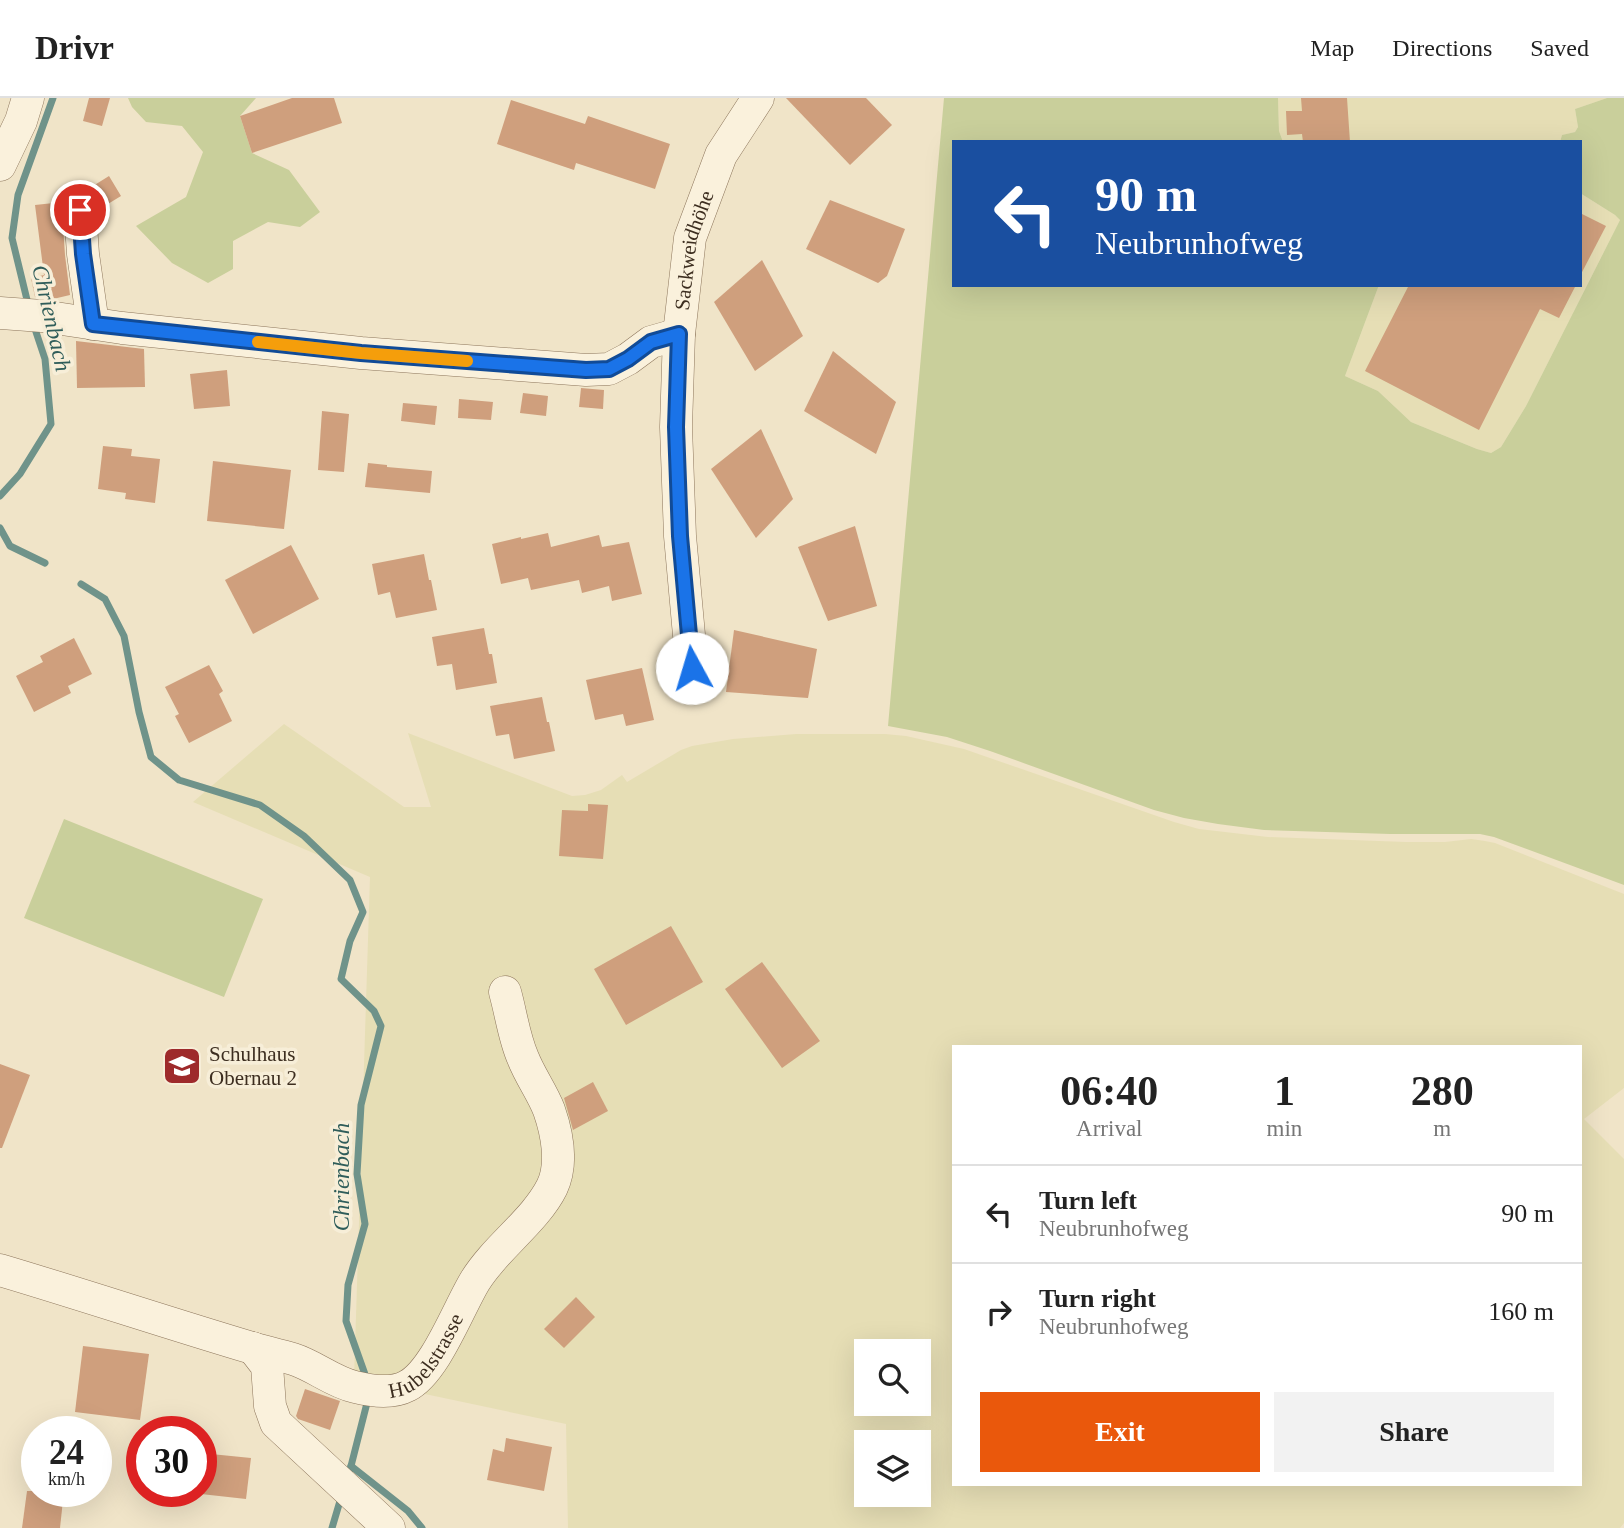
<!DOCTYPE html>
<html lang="en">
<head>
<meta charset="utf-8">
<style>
  :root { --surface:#fff; --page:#f2f2f2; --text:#222; --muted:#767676; --line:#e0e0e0; --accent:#ea580c }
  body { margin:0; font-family:"Times New Roman",serif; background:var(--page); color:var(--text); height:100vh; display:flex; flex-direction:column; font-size:26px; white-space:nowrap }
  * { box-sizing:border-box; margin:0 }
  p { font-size:23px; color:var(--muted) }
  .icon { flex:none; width:38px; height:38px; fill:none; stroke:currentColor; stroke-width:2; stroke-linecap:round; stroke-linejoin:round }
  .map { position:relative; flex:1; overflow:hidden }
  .details { position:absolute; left:952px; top:947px; width:630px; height:441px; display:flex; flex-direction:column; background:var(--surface); border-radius:0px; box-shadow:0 7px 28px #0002 }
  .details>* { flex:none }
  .guide { position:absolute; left:952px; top:42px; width:630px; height:147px; border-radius:0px; box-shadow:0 7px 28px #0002; background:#1a4fa0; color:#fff; overflow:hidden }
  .buttons { position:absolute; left:854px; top:1241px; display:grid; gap:14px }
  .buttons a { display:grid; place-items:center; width:77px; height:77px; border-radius:0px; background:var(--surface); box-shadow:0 7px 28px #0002; font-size:35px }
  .speed { position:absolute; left:21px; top:1318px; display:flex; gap:14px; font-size:35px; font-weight:700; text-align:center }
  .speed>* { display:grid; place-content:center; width:91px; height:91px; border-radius:50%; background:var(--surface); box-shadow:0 7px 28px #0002; line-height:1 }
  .speed small { font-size:18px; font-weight:400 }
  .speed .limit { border:10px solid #d22; background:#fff; color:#111 }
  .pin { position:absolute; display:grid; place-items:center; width:60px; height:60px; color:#fff; margin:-30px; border:4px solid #fff; border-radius:50%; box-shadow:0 2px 7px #0007 }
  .me { position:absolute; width:77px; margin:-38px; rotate:354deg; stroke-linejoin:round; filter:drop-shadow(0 0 5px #0008) }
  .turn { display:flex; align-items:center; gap:24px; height:147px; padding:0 28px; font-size:32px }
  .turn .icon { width:91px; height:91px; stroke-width:2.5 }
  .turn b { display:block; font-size:49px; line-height:60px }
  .eta { display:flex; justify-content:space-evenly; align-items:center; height:119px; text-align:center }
  .eta b { font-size:42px; font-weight:700; line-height:49px }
  .button { display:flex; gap:14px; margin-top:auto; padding:14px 28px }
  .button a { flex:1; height:80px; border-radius:0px; background:var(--accent); color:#fff; font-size:28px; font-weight:700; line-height:80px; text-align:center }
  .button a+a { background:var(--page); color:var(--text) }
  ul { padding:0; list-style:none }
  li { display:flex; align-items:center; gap:21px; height:98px; padding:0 28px; border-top:2px solid var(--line) }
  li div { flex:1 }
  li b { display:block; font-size:26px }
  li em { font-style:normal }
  header { display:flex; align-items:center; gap:42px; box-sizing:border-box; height:98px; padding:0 35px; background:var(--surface); border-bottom:2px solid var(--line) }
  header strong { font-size:33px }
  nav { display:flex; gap:38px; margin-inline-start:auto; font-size:24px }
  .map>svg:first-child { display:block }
  .farmland { fill:#e6deb5; fill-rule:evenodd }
  .green { fill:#c9cf9b }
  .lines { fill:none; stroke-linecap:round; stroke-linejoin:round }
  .stream { stroke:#6f938a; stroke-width:7 }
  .building { fill:#cf9f7d }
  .minor-casing { stroke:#8d765c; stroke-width:33 }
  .minor { stroke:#faf1dc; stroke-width:32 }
  .route-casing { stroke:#114b97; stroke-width:18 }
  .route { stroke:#1a73e8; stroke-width:12 }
  .slow { stroke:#f59e0b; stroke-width:12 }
  .labels { text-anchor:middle; stroke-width:7; stroke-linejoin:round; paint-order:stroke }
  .street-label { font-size:21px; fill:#3d2e20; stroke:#f7eed8 }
  .poi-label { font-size:21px; fill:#3d2e20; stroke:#f7eed8; text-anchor:start }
  .water-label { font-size:23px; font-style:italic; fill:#2f5d5a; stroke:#f7eed8 }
</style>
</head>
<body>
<header>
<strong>Drivr</strong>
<nav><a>Map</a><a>Directions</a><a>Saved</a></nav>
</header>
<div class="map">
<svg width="1624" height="1430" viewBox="0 0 1624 1430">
  <rect width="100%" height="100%" fill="#f0e4c8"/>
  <g class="farmland">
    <polygon points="1278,0 1607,0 1575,11 1578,29 1575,34 1562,37 1560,44 1283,44 1279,33"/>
    <polygon points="1580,95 1615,117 1620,122 1526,308 1501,349 1491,355 1477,351 1411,324 1378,293 1345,278 1379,187 1580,187"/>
    <path d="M284 626 404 709H431L408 635 572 698 585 697 601 692 622 677 627 684 681 652 692 648 733 641 796 636H885L906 638 964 651 1174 724 1199 731 1268 739 1406 744H1445L1471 741 1485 743 1495 745 1624 796V990L1584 1021 1624 1061V1425L1620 1430H568L566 1326 354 1281 370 779 193 704ZM954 948H1580V1386H954ZM866 1253H919V1306H866ZM866 1344H919V1396H866Z"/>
  </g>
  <g class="green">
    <polygon points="128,0 256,0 240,18 252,55 289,72 320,114 300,129 268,124 233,143 233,171 208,185 172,165 136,128 186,99 203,54 182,28 146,24 132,9"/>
    <polygon points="944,0 1278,0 1279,33 1283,44 954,44 954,187 1379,187 1345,278 1378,293 1411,324 1477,351 1491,355 1501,349 1526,308 1620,122 1615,117 1580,95 1580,44 1560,44 1562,37 1575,34 1578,29 1575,11 1607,0 1624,0 1624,787 1494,739 1480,736 1390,736 1264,732 1218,726 1184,720 1154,712 990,653 947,639 888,628"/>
    <polygon points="64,721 263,801 224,899 24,820"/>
  </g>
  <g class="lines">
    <g class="stream">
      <polyline points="29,210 12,140 18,97 53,0"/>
      <polyline points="0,398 20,376 51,326 45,261 33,225"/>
      <polyline points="0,430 10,448 45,465"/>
      <polyline points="81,486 105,501 124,538 139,614 151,659 179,682 260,707 304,738 350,782 363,814 350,843 341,881 374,913 381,928 361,1007 357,1076 365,1126 348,1187 346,1223 367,1282"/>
      <polyline points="351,1368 408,1413 422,1430"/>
      <polyline points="350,1372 368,1301"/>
      <polyline points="332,1430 340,1403"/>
    </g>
  </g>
  <g class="building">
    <polygon points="89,0 110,0 102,28 83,23"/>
    <polygon points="292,0 334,0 342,25 252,55 240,18"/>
    <polygon points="786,0 866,0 892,27 850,67"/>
    <polygon points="1301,0 1347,0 1350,44 1303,44 1302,36 1287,37 1286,13 1302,13"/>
    <polygon points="511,2 585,26 588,18 670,46 655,91 576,65 574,72 497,46"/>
    <polygon points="109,78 121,98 98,112 95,101 85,93"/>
    <polygon points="830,102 905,131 887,178 878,185 806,151"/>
    <polygon points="63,104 62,113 65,157 70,197 53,201 35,199 31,180 44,177 35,107"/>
    <polygon points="1580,115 1606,128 1580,178"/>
    <polygon points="762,162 803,238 755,273 714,204"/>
    <polygon points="1409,187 1576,187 1559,220 1540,211 1479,332 1365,273"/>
    <polygon points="76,243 144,251 145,289 77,290"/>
    <polygon points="833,253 896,304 876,356 804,313"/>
    <polygon points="227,272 230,308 194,311 190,276"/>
    <polygon points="581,290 604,292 603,311 579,309"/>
    <polygon points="523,295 548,298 546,318 520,315"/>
    <polygon points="459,301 493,304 491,322 458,320"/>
    <polygon points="403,305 437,308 435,327 401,323"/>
    <polygon points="322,313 349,316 344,374 318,372"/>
    <polygon points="761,331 793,401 756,440 711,371"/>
    <polygon points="103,348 132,351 131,358 160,361 155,405 125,401 126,395 98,391"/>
    <polygon points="213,363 291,372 284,431 207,423"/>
    <polygon points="368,365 387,367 387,369 432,373 430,395 365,389"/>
    <polygon points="855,428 877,508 828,523 798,449"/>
    <polygon points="548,435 551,449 599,437 602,449 629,444 642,496 612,503 609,488 582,495 579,482 531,492 528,480 501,486 492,446 521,439 521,441"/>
    <polygon points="291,447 319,501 253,536 225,482"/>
    <polygon points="424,456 429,482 431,482 437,512 396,520 390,494 378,497 372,466"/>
    <polygon points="484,530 489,556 492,556 497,585 456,592 452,566 437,568 432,539"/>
    <polygon points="734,532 817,551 808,600 726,594"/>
    <polygon points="74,540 92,576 68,588 71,595 34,614 16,578 43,564 40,558"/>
    <polygon points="209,567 223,593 219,596 232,623 189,645 175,618 179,616 165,589"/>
    <polygon points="642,570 654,622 626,628 623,616 595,622 586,582"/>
    <polygon points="542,599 547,624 549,624 555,653 514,661 509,636 496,638 490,608"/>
    <polygon points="588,706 608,707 603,761 559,758 562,712 588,713"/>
    <polygon points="671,828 703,884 626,927 594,871"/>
    <polygon points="762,864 820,943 782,970 725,891"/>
    <polygon points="0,966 30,977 2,1050 0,1050"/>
    <polygon points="593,984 608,1013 573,1032 564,1000"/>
    <polygon points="576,1199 595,1219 564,1250 544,1231"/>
    <polygon points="83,1248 149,1256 140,1322 75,1314"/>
    <polygon points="305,1291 340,1303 330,1332 298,1321 296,1318"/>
    <polygon points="506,1340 552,1349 544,1393 487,1382 493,1351 504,1354"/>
    <polygon points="201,1355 251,1360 246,1401 201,1396"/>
    <polygon points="27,1393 64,1393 60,1430 22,1430"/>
  </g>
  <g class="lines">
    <defs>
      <g id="minor">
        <polyline points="0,67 21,23 28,0"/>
        <polyline points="80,112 83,156 93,226"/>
        <polyline points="0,215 42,218 122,230 361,255 586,272 609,271 628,261 651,244 679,236"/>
        <path id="s1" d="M692 570 680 438 676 329 679 236 690 140 721 57 758 0"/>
        <path id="s2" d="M0 1172C84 1197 168 1225 252 1250 266 1254 280 1257 293 1261 315 1268 333 1284 355 1289 371 1293 392 1296 407 1288 435 1274 458 1211 475 1183 496 1149 535 1123 552 1089 563 1066 557 1035 549 1012 542 994 530 978 523 960 514 940 511 915 505 894"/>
        <polyline points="253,1250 267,1268 270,1308 276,1325 389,1430"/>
      </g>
    </defs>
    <use href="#minor" class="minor-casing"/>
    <use href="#minor" class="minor"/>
  </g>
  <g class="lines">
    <defs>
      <polyline id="route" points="80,112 83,156 93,226 361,255 586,272 609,271 628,261 651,244 679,236 676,329 680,438 692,570"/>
    </defs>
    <use href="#route" class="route-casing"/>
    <use href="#route" class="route"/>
    <polyline class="slow" points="258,244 361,255 467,263"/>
  </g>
  <defs>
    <symbol id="school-square" viewBox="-11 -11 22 22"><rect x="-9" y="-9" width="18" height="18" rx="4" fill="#9e2a2b" stroke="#f7eed8"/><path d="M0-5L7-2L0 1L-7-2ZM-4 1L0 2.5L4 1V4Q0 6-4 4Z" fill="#fff"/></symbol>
  </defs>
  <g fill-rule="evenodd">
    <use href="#school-square" x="160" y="946" width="44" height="44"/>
  </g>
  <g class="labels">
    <g class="street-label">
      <text dy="7" stroke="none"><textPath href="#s1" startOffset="420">Sackweidhöhe</textPath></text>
      <text dy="7" stroke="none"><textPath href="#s2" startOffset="462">Hubelstrasse</textPath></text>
    </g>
    <g class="poi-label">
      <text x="209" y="963">Schulhaus<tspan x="209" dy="24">Obernau 2</tspan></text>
    </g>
    <g class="water-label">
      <text transform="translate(52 220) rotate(77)" y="8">Chrienbach</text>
      <text transform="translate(341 1079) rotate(-90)" y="8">Chrienbach</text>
    </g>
  </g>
</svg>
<div class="buttons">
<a><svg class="icon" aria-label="search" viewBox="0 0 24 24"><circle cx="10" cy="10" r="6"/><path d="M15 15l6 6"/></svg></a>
<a><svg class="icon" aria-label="layers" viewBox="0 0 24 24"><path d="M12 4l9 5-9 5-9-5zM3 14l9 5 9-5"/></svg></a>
</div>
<div class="speed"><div>24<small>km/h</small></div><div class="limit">30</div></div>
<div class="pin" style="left:80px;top:112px;background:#d93025"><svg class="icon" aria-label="arrive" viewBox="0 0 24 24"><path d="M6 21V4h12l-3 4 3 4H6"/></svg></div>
<svg class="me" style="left:692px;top:570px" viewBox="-20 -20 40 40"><circle r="19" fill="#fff"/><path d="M0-13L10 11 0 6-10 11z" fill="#1a73e8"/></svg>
<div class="guide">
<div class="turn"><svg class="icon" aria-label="left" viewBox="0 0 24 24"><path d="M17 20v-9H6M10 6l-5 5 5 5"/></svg><div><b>90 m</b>Neubrunhofweg</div></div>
</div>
<section class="details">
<div class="eta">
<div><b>06:40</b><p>Arrival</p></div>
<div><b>1</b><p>min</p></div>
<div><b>280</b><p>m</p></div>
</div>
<ul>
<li><svg class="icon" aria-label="left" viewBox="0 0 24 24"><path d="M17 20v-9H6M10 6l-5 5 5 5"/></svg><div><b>Turn left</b><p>Neubrunhofweg</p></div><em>90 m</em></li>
<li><svg class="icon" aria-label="right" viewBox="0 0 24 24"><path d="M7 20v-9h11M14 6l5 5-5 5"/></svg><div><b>Turn right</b><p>Neubrunhofweg</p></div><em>160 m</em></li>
</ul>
<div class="button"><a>Exit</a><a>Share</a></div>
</section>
</div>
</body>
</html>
